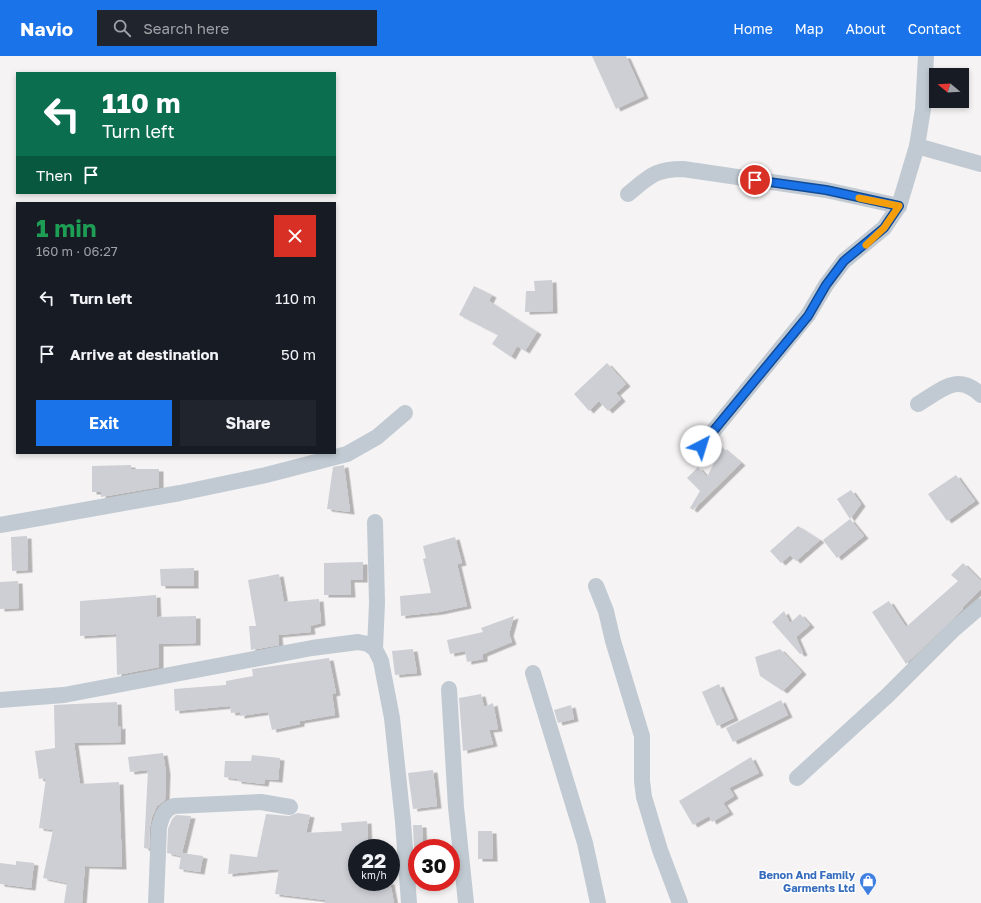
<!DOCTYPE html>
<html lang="en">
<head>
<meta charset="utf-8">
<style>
  :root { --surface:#171b24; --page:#20242c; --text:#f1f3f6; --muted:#9ea1a6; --accent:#1a73e8 }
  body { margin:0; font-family:"Golos Text",sans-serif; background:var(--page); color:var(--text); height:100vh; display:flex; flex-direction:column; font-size:15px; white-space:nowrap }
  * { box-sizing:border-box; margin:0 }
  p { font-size:13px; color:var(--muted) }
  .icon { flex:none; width:22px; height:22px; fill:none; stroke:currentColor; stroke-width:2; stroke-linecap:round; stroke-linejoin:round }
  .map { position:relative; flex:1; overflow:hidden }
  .details { position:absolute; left:16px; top:146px; width:320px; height:252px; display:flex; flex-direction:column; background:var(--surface); border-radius:0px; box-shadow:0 2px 6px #0003 }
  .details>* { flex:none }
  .guide { position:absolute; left:16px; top:16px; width:320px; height:122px; border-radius:0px; box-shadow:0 2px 6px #0003; background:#0b6e4f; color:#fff; overflow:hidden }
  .needle { width:26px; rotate:288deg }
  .fabs { position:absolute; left:929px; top:12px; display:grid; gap:8px }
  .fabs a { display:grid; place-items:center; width:40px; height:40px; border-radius:0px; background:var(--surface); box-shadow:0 2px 6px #0003; font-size:20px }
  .speed { position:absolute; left:348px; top:783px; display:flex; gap:8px; font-size:20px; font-weight:700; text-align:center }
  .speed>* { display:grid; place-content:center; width:52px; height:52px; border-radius:50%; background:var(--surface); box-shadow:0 2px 6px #0003; line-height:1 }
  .speed small { font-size:10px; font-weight:400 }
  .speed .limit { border:6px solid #d22; background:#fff; color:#111 }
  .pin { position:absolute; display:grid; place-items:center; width:34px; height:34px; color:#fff; margin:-17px; border:2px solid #fff; border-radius:50%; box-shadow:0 1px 4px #0007 }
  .me { position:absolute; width:44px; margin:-22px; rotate:40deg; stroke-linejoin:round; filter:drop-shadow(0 0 3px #0008) }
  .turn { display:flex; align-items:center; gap:14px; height:84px; padding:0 20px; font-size:18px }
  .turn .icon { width:52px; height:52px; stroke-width:2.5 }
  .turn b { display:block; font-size:28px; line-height:34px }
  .then { display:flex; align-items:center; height:38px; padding:0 20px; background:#0003; gap:8px; font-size:15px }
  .round { display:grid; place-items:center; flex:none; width:42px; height:42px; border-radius:0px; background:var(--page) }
  .overview { display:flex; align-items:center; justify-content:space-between; height:68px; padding:0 20px }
  h1 { font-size:24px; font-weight:700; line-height:30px; color:#1e9e55 }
  .action { display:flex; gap:8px; margin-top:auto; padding:8px 20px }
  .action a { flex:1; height:46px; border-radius:0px; background:var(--accent); color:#fff; font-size:16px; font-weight:700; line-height:46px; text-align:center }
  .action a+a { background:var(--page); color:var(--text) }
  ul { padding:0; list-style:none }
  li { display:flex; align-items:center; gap:12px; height:56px; padding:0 20px }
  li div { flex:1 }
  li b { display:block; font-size:15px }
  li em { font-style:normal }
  header { display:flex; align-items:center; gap:24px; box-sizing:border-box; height:56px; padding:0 20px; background:var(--accent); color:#fff }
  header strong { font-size:19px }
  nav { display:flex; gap:22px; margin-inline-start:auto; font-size:14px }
  .search { width:280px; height:36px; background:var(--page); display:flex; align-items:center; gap:10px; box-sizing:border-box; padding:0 14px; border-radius:0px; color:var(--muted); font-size:15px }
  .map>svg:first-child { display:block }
  .building { fill:#cdcfd5; filter:url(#shadow) }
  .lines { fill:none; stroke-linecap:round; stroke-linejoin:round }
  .street { stroke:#c1cad2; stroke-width:16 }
  .route-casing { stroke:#114b97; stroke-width:10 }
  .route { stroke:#1a73e8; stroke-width:7 }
  .slow { stroke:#f59e0b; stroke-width:7 }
  .labels { text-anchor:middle; stroke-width:3; stroke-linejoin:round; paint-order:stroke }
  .shop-label { font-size:11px; font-weight:bold; fill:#366cbe; stroke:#fff; text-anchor:end }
</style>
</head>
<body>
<header>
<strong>Navio</strong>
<div class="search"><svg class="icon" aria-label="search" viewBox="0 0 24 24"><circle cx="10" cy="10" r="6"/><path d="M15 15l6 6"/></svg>Search here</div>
<nav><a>Home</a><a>Map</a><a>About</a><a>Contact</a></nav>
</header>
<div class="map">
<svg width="981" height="847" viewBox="0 0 981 847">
  <defs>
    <filter id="shadow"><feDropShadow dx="4.5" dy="2.5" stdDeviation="0" flood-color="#0004"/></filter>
  </defs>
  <rect width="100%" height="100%" fill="#f5f3f3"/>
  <g class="building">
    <polygon points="592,0 626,0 644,40 616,53"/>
    <polygon points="552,224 553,255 525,256 526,235 535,235 534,225"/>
    <polygon points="474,230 492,239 489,245 537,276 525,295 517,290 511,301 492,288 498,279 459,259"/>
    <polygon points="607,307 626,328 616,337 621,343 608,355 599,345 589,355 574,338"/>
    <polygon points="722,391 741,407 693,454 690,452 700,435 687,422 698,411 707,421"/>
    <polygon points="131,409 131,413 159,413 159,431 101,441 101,436 92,436 92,410"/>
    <polygon points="344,409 350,456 327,453 333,411"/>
    <polygon points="956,419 975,445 947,465 928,438"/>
    <polygon points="851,434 861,448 850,463 837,443"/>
    <polygon points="850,463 864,480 837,502 823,484"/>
    <polygon points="798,470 820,484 796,505 790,499 781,507 770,495"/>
    <polygon points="27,480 28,514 12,515 11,481"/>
    <polygon points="455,481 462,507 457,508 467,550 439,556 401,560 400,540 431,537 423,503 426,502 423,490"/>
    <polygon points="363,506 363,524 350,524 351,539 324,539 324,507"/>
    <polygon points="963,507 981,525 981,533 962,552 963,553 906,608 872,556 889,545 906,571 958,525 951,519"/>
    <polygon points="194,512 194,530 161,530 160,513"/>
    <polygon points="279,518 284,546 319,543 321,567 310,570 311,576 278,579 279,589 251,594 249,570 256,570 248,524"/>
    <polygon points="18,525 19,552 0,553 0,526"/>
    <polygon points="156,539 157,561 196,560 196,587 159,588 159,611 117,619 116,578 80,580 80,545"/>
    <polygon points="784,555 790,567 800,558 810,569 796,581 803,597 800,598 772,566"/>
    <polygon points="514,560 509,578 512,586 483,598 483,603 467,606 465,595 450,598 447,584 483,576 481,572"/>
    <polygon points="413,593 417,617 395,619 392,595"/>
    <polygon points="780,593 802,616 783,635 760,620 755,601"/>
    <polygon points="329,602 336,637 332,638 335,659 300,665 300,668 272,674 268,656 240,660 240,656 231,657 230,650 175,655 174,633 226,629 226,625 253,620 252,613"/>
    <polygon points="719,628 734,662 717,670 702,636"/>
    <polygon points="481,638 484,651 493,647 498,673 489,674 493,688 463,695 459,642"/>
    <polygon points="781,644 788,659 733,686 726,672"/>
    <polygon points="117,646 118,671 121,670 121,686 74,687 80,728 119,726 122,811 85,810 82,847 64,847 67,827 43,822 53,774 39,772 46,722 39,723 35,695 55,692 54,649"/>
    <polygon points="571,649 574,663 558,667 554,654"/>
    <polygon points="163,697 166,716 165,744 157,750 152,761 150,770 149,793 144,792 148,714 130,716 128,701"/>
    <polygon points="252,699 280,702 278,724 265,723 264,728 237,725 237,723 224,721 225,705 251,705"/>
    <polygon points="751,701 759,717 729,732 734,740 723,747 729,756 712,766 709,760 693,769 679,745"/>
    <polygon points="433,714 437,750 413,753 408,717"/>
    <polygon points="298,757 310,759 306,777 342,775 341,767 367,765 368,789 359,789 359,792 357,792 357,826 390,826 394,847 325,847 325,844 275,838 279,813 228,818 230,798 257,801 266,758 289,760"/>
    <polygon points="176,759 191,760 182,797 203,800 200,816 179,813 181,800 167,797 168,773 172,763"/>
    <polygon points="413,769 422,769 423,792 414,792"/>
    <polygon points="478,775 492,775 493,803 478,803"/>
    <polygon points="16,805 34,807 31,832 0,828 0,807 16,809"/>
  </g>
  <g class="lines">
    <g class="street">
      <polyline points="917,90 981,108"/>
      <path d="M628 138C650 120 655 113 683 113L826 134 899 150"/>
      <path d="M918 348C942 334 957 316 981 339"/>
      <polyline points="701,390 808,259 826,229 844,205 884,172 899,150 917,90 923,53 926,0"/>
      <polyline points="375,466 377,547 375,593"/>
      <polyline points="0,469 180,437 266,419 347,398 377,381 405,357"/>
      <polyline points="596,530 606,555 613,585 642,680 642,725 644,741 660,794 680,847"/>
      <polyline points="533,617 585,787 598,847"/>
      <polyline points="449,633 456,751 466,847"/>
      <polyline points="0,644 64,639 312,592 358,586 368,588 375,593 381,605 392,662 403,766 409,847"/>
      <polyline points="797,722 888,639 952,575 981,550"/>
      <path d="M156 847 159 771C162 761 163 754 174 750L261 746 290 751"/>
    </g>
  </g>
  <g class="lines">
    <defs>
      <polyline id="route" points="701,390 808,260 826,229 844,205 884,172 899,150 826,134 755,124"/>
    </defs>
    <use href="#route" class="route-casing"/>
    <use href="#route" class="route"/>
    <polyline class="slow" points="859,142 899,150 884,172 866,189"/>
  </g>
  <defs>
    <symbol id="shop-pin" viewBox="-11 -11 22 30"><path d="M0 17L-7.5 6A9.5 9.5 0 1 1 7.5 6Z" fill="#3f7fe0" stroke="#fff"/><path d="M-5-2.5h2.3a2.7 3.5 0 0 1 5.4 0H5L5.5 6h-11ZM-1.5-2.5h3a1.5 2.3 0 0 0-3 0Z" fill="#fff"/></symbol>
  </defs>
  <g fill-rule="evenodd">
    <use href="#shop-pin" x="858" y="815" width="20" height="27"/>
  </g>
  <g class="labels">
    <g class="shop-label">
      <text x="855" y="823">Benon And Family<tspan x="855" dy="13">Garments Ltd</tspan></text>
    </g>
  </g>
</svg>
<div class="fabs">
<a><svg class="needle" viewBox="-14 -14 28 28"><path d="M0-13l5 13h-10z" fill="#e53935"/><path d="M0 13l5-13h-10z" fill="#9ea1a6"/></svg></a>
</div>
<div class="speed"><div>22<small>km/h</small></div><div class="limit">30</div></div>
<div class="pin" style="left:755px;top:124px;background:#d93025"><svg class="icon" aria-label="arrive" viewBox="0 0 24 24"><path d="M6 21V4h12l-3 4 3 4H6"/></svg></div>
<svg class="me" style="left:701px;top:390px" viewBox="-20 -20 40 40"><circle r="19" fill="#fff"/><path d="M0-13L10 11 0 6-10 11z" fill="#1a73e8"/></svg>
<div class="guide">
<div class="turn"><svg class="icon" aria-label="left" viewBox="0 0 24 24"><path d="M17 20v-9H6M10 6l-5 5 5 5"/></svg><div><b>110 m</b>Turn left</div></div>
<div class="then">Then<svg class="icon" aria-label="arrive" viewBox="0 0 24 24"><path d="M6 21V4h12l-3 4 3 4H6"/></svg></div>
</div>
<section class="details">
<div class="overview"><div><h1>1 min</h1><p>160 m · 06:27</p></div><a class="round" style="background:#d93025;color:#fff"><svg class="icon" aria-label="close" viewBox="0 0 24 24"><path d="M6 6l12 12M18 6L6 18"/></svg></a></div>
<ul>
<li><svg class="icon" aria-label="left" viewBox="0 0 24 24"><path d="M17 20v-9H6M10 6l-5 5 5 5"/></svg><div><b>Turn left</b></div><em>110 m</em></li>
<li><svg class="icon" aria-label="arrive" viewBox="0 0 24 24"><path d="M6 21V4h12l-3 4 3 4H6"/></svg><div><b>Arrive at destination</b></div><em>50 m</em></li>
</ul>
<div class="action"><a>Exit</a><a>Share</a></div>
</section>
</div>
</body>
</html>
